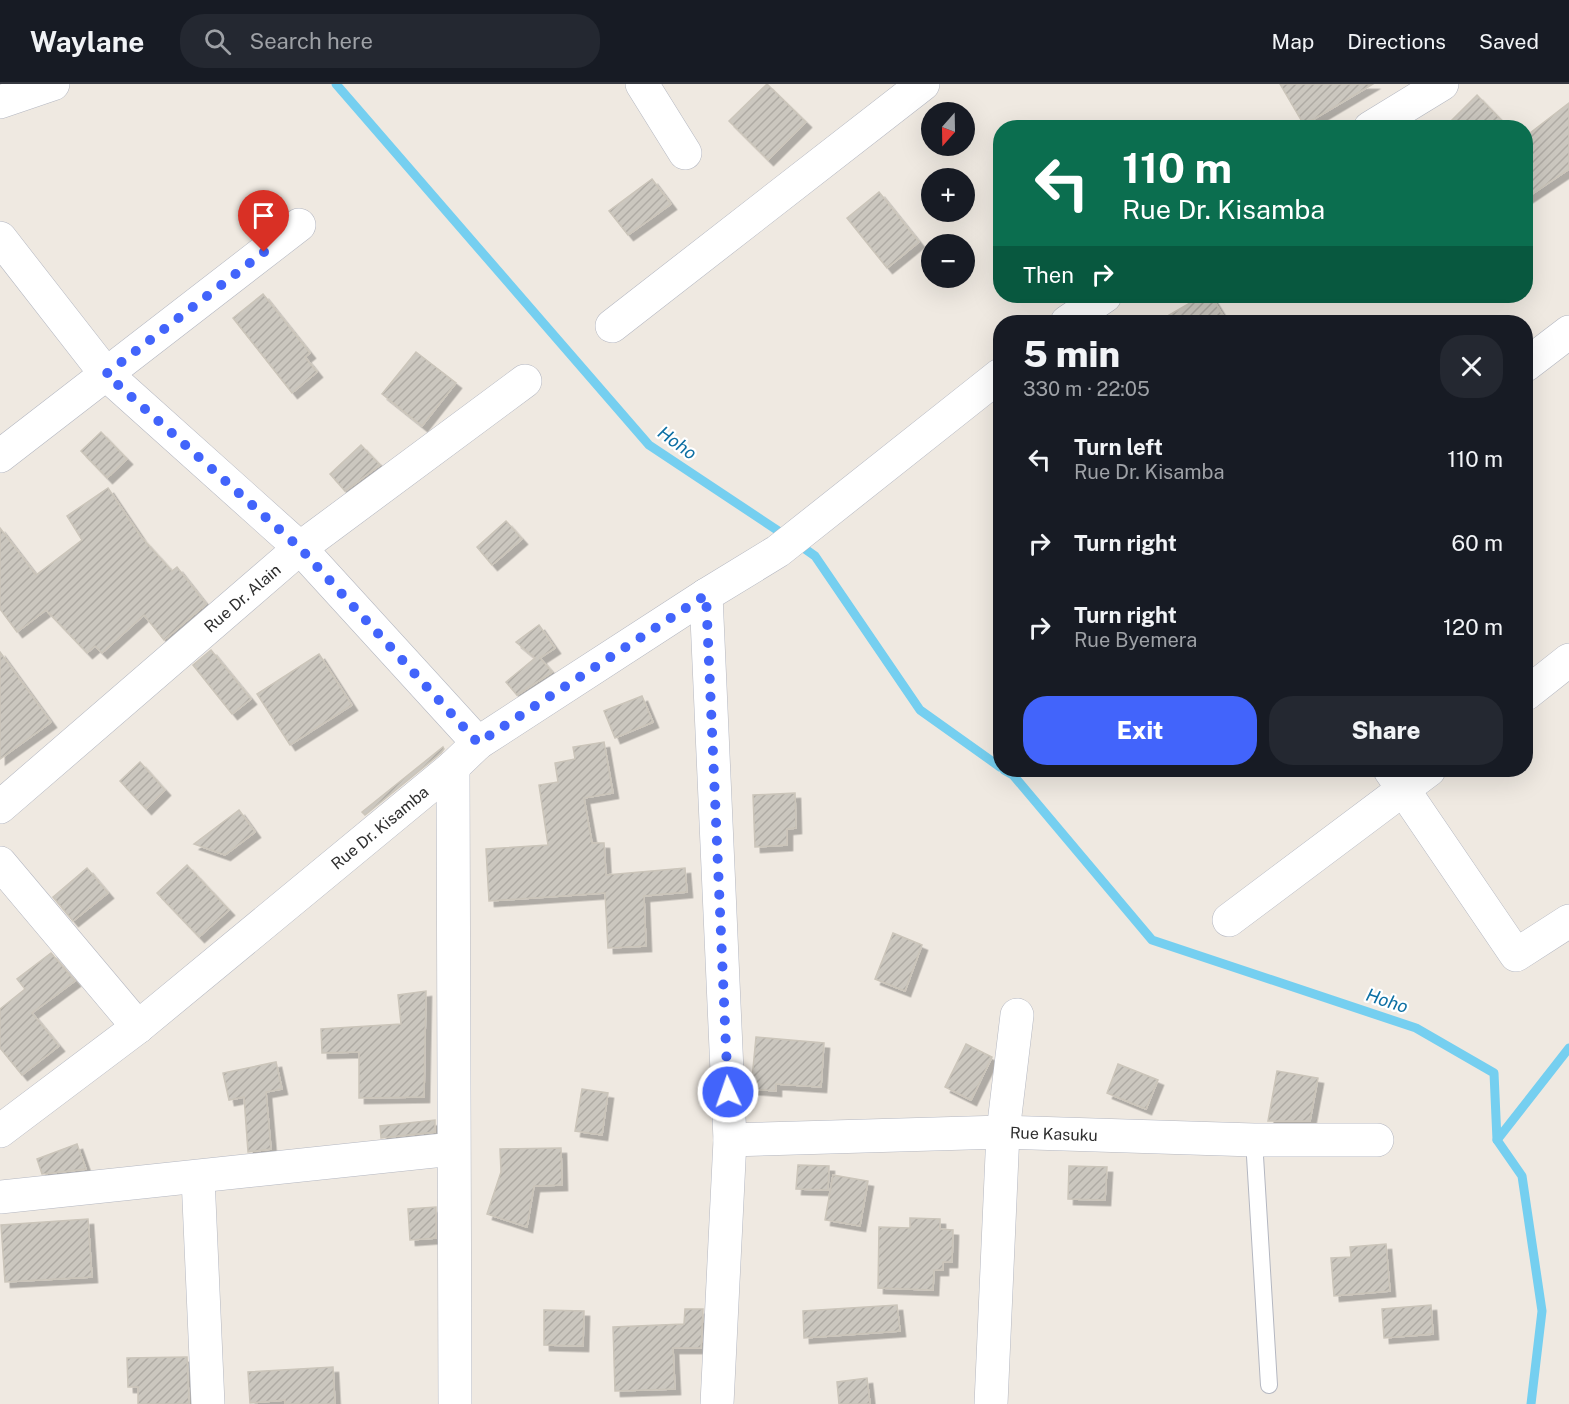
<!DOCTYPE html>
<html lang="en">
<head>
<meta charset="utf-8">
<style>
  :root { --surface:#171b24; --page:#242831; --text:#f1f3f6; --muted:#9ea1a6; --line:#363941; --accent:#4264fb }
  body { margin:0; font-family:"Public Sans",sans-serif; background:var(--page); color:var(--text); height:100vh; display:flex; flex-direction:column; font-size:22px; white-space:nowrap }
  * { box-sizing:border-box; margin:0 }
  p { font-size:20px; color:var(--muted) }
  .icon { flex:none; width:33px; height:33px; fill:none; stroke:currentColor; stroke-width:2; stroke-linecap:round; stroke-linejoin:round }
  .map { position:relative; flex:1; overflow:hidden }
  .side { position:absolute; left:993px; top:231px; width:540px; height:462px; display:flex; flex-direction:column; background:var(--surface); border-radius:24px; box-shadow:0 6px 24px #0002 }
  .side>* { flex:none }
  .banner { position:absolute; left:993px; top:36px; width:540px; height:183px; border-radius:24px; box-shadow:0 6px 24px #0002; background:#0b6e4f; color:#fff; overflow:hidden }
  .needle { width:39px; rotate:200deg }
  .buttons { position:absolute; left:921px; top:18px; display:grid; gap:12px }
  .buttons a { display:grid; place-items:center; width:54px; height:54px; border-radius:50%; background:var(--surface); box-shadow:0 6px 24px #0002; font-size:30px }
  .pin { position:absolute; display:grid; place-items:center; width:51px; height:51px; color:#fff; margin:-62px -26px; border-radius:50% 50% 50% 0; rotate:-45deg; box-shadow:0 0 6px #0007 }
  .pin .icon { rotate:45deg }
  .me { position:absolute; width:66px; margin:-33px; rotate:357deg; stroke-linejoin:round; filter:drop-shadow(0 0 4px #0008) }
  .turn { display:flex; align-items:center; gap:21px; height:126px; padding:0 30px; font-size:27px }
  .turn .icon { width:78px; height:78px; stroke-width:2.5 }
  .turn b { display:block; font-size:42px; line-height:51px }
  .then { display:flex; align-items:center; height:57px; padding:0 30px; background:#0003; gap:12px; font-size:22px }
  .round { display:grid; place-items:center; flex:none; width:63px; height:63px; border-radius:24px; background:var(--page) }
  .head { display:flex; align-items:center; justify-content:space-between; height:102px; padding:0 30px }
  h1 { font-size:36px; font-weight:800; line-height:45px }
  .button { display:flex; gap:12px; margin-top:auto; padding:12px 30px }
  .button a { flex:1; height:69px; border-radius:24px; background:var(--accent); color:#fff; font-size:24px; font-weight:800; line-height:69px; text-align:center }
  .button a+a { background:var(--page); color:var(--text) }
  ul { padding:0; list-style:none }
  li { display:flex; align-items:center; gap:18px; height:84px; padding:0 30px }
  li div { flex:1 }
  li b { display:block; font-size:22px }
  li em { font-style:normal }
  header { display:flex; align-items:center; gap:36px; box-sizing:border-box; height:84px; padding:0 30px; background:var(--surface); border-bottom:2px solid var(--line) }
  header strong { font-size:28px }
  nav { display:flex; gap:33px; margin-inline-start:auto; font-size:21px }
  .search { width:420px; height:54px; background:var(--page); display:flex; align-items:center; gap:15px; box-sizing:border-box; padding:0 21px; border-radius:24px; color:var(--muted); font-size:22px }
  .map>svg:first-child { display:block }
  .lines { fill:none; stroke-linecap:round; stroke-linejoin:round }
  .stream { stroke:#75cff0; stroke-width:9 }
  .building { fill:url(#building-hatch); stroke:#cbc5ba; stroke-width:1.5; filter:url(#shadow) }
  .service-casing { stroke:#b4b7c1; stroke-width:18 }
  .minor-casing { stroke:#b4b7c1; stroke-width:34 }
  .service { stroke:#fff; stroke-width:16 }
  .minor { stroke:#fff; stroke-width:33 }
  .route { stroke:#4264fb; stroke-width:10; stroke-dasharray:0 18 }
  .labels { text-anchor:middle; stroke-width:4.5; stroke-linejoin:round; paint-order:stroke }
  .street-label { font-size:16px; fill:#2e2e2e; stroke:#fff }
  .water-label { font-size:18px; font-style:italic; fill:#0d6fa3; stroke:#fff }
</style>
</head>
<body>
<header>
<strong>Waylane</strong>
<div class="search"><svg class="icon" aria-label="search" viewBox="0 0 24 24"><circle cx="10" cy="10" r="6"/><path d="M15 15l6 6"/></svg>Search here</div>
<nav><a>Map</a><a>Directions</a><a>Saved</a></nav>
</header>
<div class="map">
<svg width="1569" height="1320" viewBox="0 0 1569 1320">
  <defs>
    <pattern id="building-hatch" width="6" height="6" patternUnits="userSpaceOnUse" patternTransform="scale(1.5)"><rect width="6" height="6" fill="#cbc7bf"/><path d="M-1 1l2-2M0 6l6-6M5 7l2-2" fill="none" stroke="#afaba4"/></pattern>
    <filter id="shadow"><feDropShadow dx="5.5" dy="5.5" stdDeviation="0" flood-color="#0004"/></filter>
  </defs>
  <rect width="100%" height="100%" fill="#efe9e1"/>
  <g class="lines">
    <g class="stream">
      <polyline points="336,0 649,361 786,452"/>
      <polyline points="798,460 815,472 920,626 1000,683"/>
      <polyline points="1004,686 1013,691 1152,856 1416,944 1494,989 1497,1056 1522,1092 1542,1227 1531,1320"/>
      <polyline points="1497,1056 1569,964"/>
    </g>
  </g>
  <g class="building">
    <polygon points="767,0 806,38 768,76 729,37"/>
    <polygon points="1280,0 1373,0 1304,41"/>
    <polygon points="1477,11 1509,44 1444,44"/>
    <polygon points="1569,19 1569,85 1526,114 1526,52"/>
    <polygon points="652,95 671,120 628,151 609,127"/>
    <polygon points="879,108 919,158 887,184 847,134"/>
    <polygon points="263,210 310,269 305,273 317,288 292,309 233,234"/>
    <polygon points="1202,212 1211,212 1227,238 1157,238"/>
    <polygon points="416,268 456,299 422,342 382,310"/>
    <polygon points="101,348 127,375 107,394 81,367"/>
    <polygon points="361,361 380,381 345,407 330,390"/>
    <polygon points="108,404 141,453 172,487 177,483 206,520 164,556 144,531 102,569 95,562 87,569 46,526 17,548 0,525 0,444 36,491 82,456 67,432"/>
    <polygon points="506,437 522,455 492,481 477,463"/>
    <polygon points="539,541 555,564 540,574 552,588 517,611 506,598 535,574 516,558"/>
    <polygon points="211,566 251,615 232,630 193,581"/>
    <polygon points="0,568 51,638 0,675"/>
    <polygon points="319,570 352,621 290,661 257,610"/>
    <polygon points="642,612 653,638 615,654 604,627"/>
    <polygon points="604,658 613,709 584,714 592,759 604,759 606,791 685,784 687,808 644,812 646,862 608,864 605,809 489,817 486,765 548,761 539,701 558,698 555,679 575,675 573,663"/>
    <polygon points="443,663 444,665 441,669 365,731 362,728"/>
    <polygon points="140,678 165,706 146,725 120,697"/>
    <polygon points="795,709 796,744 787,745 787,761 755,763 753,711"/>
    <polygon points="239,726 255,748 225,771 194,760"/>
    <polygon points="187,781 229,826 199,853 157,809"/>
    <polygon points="87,784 108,809 73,837 53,813"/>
    <polygon points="893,849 922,861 905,907 875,895"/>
    <polygon points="51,869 75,897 32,929 59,962 22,991 0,964 0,925 25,905 17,895"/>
    <polygon points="426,907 424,1013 359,1014 359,968 322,969 321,945 401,940 398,911"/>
    <polygon points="756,953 824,959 821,1003 776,1000 776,1007 751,1005"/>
    <polygon points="966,960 992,973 971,1016 945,1003"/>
    <polygon points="276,978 282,1005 266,1008 271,1065 248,1068 244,1013 229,1016 223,989"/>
    <polygon points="1118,980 1158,996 1146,1025 1107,1009"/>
    <polygon points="1277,987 1318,994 1310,1037 1268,1037"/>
    <polygon points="582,1005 608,1009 602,1051 575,1047"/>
    <polygon points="435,1036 435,1048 381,1054 380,1042"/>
    <polygon points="77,1060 86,1085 42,1090 37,1075"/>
    <polygon points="561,1064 562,1101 534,1102 527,1143 487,1130 501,1088 500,1065"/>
    <polygon points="798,1081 829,1082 828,1106 796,1105"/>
    <polygon points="1069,1082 1107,1083 1105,1116 1068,1115"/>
    <polygon points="833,1091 868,1097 860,1142 825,1136"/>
    <polygon points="436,1123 436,1154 410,1156 408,1125"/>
    <polygon points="910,1134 940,1135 940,1145 953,1146 952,1178 943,1178 943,1186 934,1186 933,1206 878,1204 879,1143 910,1144"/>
    <polygon points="88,1135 92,1193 5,1198 1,1141"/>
    <polygon points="1386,1160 1390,1207 1334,1212 1331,1174 1351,1173 1350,1163"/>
    <polygon points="897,1221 900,1247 804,1254 803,1227"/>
    <polygon points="1431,1221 1433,1250 1384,1254 1382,1225"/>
    <polygon points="685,1225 703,1225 701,1264 673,1264 675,1305 615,1307 613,1243 684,1240"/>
    <polygon points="544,1226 584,1227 583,1262 544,1261"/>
    <polygon points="187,1273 189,1320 138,1320 138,1303 128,1303 127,1274"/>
    <polygon points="333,1283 335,1320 285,1320 285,1316 250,1319 248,1288"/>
    <polygon points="867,1294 870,1320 839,1320 837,1298"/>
  </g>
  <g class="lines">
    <defs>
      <polyline id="service" points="1254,1056 1269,1301"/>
      <g id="minor">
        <polyline points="642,0 685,69"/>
        <polyline points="0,18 53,0"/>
        <polyline points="1370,44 1442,0"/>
        <polyline points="0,154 106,290 300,464 478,659"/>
        <polyline points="1067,238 1105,212"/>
        <polyline points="612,242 923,0"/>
        <polyline points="1526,281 1569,248"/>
        <polyline points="0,372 299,141"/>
        <polyline points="706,511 730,1056 717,1320"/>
        <polyline points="1526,610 1569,576"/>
        <polyline points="453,683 455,1320"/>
        <polyline points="1390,686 1516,871 1569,837"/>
        <path id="s1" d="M0 723 300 464 525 297"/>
        <polyline points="0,779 138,943"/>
        <polyline points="1229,836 1429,686"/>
        <path id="s2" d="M0 1047 138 943 453 683 478 659 706 511 778 467 1000 291"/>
        <path id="s3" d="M730 1056 1003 1048 1254 1056H1377"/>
        <polyline points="198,1093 208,1320"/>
        <polyline points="0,1113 453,1065"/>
        <polyline points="991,1320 1003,1048 1017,931"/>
      </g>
    </defs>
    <use href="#service" class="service-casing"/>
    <use href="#minor" class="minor-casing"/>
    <use href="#service" class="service"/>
    <use href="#minor" class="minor"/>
  </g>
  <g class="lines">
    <polyline class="route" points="264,168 106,290 300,464 478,659 706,511 728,1008"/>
  </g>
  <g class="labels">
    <g class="street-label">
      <text dy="6" stroke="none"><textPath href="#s1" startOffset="320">Rue Dr. Alain</textPath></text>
      <text dy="6" stroke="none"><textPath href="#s2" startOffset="486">Rue Dr. Kisamba</textPath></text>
      <text dy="6" stroke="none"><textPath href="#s3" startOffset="324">Rue Kasuku</textPath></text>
    </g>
    <g class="water-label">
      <text transform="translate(677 359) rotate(36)" y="6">Hoho</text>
      <text transform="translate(1387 917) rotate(18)" y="6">Hoho</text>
    </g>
  </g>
</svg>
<div class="buttons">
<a><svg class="needle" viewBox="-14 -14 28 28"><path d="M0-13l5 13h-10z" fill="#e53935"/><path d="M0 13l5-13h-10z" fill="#9ea1a6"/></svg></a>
<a>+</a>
<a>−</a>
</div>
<div class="pin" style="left:264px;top:168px;background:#d93025"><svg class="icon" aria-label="arrive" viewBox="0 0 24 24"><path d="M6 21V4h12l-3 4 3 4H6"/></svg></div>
<svg class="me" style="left:728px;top:1008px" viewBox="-20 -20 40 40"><circle r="17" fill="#4264fb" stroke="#fff" stroke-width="3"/><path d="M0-11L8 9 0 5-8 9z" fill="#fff"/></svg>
<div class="banner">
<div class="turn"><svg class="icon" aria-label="left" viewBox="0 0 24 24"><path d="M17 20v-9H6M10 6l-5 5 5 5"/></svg><div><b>110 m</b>Rue Dr. Kisamba</div></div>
<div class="then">Then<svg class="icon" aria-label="right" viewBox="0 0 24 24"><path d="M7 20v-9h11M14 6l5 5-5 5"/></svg></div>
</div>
<section class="side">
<div class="head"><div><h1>5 min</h1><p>330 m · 22:05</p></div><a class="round"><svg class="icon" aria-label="close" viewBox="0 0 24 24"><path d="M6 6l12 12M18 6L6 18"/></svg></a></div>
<ul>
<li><svg class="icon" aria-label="left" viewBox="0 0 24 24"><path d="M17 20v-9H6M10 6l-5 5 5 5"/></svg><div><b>Turn left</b><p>Rue Dr. Kisamba</p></div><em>110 m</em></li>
<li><svg class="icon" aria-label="right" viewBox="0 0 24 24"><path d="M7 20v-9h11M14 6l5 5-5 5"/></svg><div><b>Turn right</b></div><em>60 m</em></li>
<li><svg class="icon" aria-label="right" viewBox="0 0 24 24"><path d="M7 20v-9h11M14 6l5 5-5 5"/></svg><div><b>Turn right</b><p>Rue Byemera</p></div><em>120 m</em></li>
</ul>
<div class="button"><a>Exit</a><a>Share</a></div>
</section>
</div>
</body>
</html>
